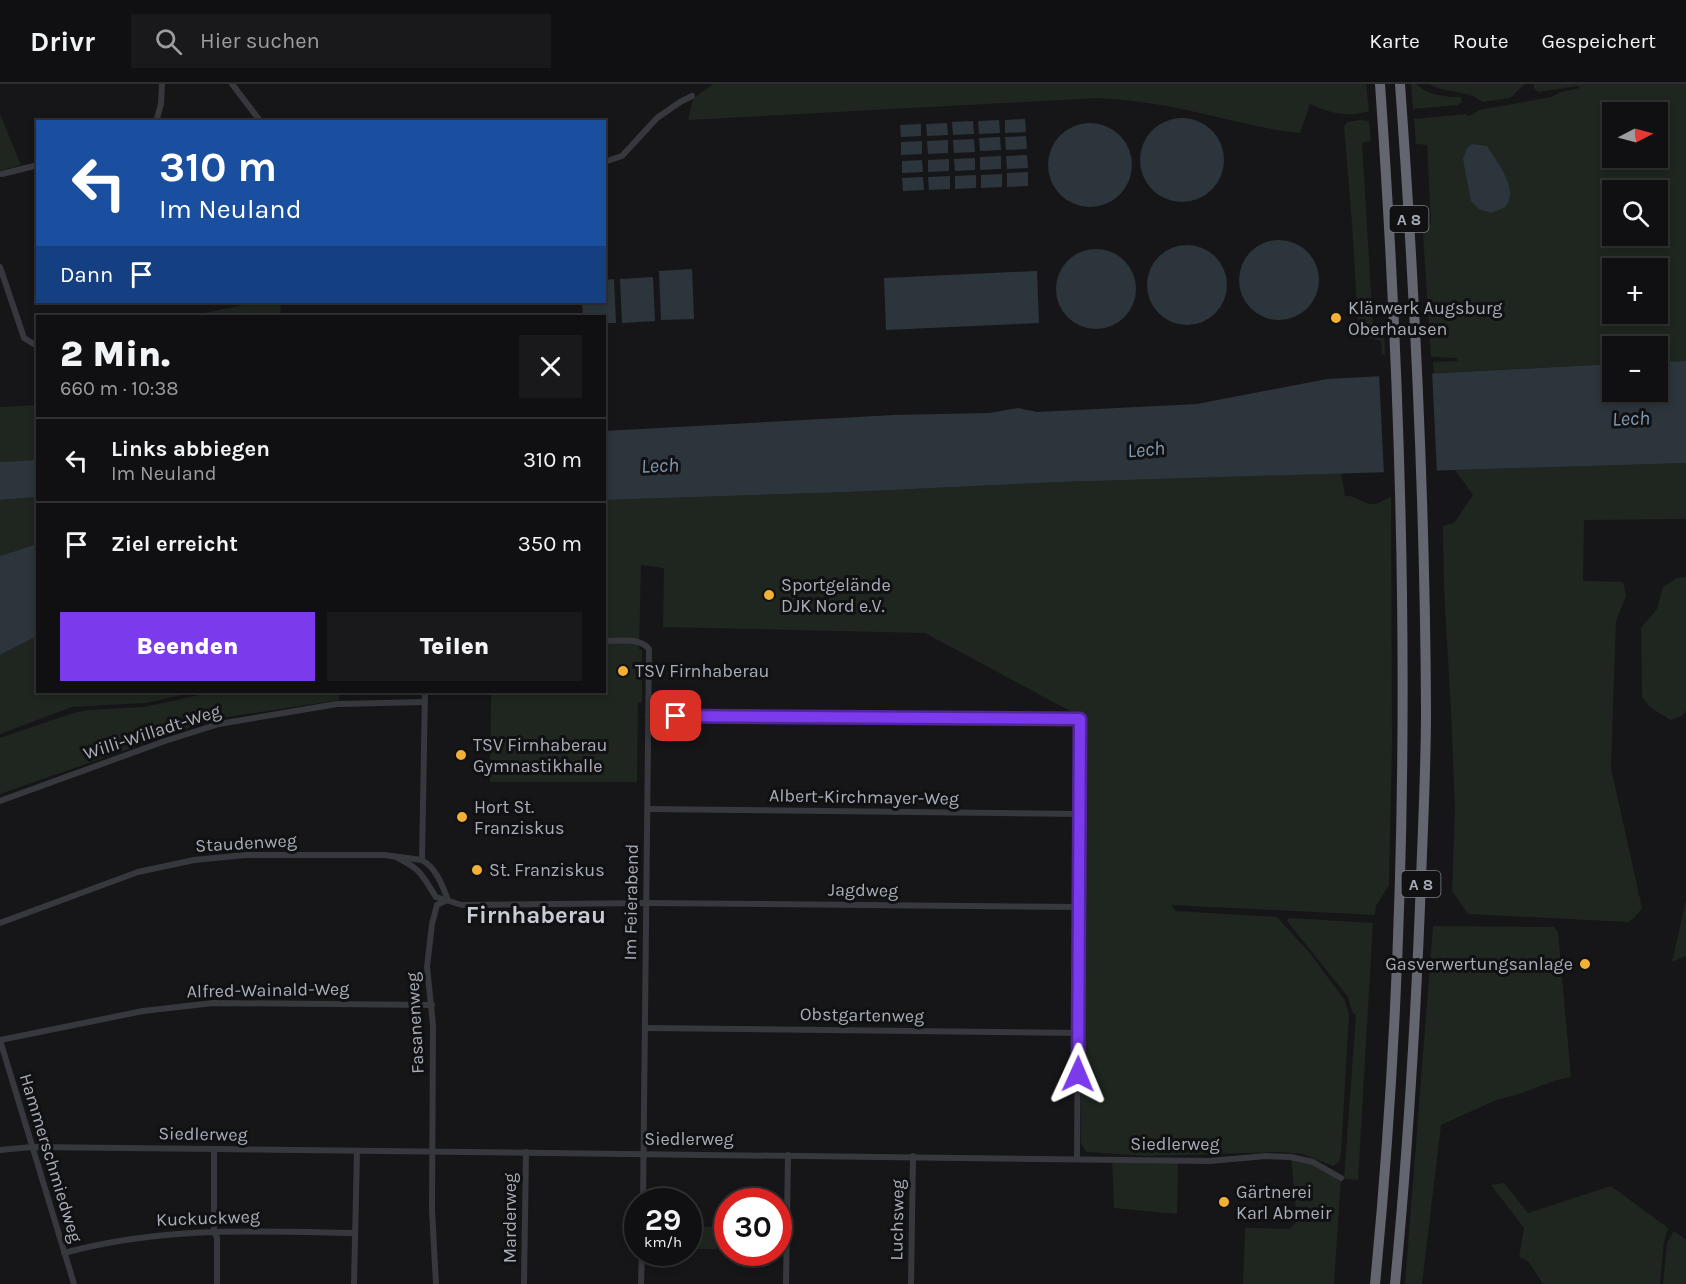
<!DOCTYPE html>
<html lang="de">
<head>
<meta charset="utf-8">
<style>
  :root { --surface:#101012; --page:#19191b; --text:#f1f3f6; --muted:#9c9d9f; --line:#303032; --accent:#7c3aed }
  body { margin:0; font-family:Karla,sans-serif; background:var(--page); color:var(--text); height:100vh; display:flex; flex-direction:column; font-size:22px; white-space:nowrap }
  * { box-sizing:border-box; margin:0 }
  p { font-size:20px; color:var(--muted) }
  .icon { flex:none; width:33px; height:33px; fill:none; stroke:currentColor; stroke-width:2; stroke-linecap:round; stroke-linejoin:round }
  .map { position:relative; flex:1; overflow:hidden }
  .details { position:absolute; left:36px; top:231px; width:570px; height:378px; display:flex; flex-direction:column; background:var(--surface); border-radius:0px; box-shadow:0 3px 9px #0003,0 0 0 2px var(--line) }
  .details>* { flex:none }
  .hud { position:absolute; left:36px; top:36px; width:570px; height:183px; border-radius:0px; box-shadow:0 3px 9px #0003,0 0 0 2px var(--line); background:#1a4fa0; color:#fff; overflow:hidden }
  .needle { width:39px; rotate:84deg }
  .tools { position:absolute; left:1602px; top:18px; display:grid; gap:12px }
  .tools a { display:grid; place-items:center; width:66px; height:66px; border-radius:0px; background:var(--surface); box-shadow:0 3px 9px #0003,0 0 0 2px var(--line); font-size:30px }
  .speed { position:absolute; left:624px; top:1104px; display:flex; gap:12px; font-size:30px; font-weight:700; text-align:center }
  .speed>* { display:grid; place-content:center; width:78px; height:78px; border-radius:50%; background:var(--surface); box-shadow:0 3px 9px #0003,0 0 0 2px var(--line); line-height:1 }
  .speed small { font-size:15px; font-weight:400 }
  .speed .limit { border:9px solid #d22; background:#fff; color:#111 }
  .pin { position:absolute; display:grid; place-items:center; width:51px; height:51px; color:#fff; margin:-26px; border-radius:12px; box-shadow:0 3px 9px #0006 }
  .me { position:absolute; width:66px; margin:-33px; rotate:1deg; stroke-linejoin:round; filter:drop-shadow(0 0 4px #0008) }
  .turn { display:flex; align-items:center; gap:21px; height:126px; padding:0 24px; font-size:27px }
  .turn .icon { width:78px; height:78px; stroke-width:2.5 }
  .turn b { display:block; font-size:42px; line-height:51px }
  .then { display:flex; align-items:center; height:57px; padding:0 24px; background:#0003; gap:12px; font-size:22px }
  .round { display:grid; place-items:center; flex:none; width:63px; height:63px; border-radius:0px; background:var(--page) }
  .head { display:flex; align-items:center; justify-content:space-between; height:102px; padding:0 24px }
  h1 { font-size:36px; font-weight:800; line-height:45px }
  .button { display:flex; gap:12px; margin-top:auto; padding:12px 24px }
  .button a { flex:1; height:69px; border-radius:0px; background:var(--accent); color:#fff; font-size:24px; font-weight:800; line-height:69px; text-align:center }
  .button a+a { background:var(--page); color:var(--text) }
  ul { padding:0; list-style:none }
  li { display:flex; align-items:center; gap:18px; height:84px; padding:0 24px; border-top:2px solid var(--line) }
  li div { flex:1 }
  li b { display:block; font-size:22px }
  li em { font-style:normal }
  header { display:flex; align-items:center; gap:36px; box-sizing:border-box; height:84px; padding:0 30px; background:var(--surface); border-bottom:2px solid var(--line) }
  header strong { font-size:28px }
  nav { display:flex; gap:33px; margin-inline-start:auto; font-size:21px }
  .search { width:420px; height:54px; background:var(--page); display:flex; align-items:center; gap:15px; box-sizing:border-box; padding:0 21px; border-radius:0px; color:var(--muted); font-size:22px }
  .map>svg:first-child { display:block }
  .green { fill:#1e261f; fill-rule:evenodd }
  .water { fill:#2c353c }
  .pier { fill:#161618 }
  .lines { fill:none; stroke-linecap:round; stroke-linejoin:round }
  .minor { stroke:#37383d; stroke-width:6 }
  .motorway { stroke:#63666e; stroke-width:10 }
  .route-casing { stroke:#51269a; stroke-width:15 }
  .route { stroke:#7c3aed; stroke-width:10 }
  .poi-dot { fill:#f2b134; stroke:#111113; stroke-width:2 }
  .labels { text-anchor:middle; stroke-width:6; stroke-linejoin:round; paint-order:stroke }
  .shield { fill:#111113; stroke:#7b7e86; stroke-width:1.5 }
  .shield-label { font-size:16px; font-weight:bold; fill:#a8adb8 }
  .poi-label { font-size:18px; fill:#a8adb8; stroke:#111113; text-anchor:start }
  .street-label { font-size:18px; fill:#a8adb8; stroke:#111113 }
  .water-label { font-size:20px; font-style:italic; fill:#7f9bb3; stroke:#111113 }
  .district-label { font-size:24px; font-weight:bold; fill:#c9ccd4; stroke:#111113 }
</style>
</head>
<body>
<header>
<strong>Drivr</strong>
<div class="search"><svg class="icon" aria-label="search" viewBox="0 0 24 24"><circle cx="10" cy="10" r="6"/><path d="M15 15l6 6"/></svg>Hier suchen</div>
<nav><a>Karte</a><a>Route</a><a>Gespeichert</a></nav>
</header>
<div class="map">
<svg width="1686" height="1200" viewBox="0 0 1686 1200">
  <rect width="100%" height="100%" fill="#161618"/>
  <g class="green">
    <path d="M713 0H1366L1369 27C1348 34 1330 29 1310 20L1300 49C1261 45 1224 34 1186 26 1156 19 1127 16 1098 14L688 36 693 15Z"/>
    <path d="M1411 0H1416C1429 11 1442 13 1461 13L1462 18 1457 21 1413 25Z"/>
    <path d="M1429 0H1525L1510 14 1483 18C1466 5 1446 10 1429 0Z"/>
    <path d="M1534 0H1686V277L1658 278V262H1612V280L1434 289 1433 278 1458 277 1456 274 1431 273 1423 150 1431 139 1427 61 1416 60 1414 35 1466 30V32L1472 31 1479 26 1551 13 1561 8 1580 4 1578 2 1538 8 1534 4ZM1612 28H1658V74H1612ZM1612 106H1658V152H1612ZM1612 184H1658V230H1612Z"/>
    <polygon points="0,30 21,81 0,87"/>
    <polygon points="1360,36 1369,37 1371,57 1362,59 1373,242 1384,241 1385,271 1382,270 1381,257 1364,252 1358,241 1352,139 1344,43 1347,38"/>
    <polygon points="258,218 279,218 281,225 279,232 189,232"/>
    <polygon points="37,321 37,376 0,378 0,323"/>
    <polygon points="1686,379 1686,435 1584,436 1583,497 1623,498 1626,512 1616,537 1611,684 1642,824 1634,834 1628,838 1468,830 1452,807 1455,725 1451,627 1444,504 1443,442 1454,439 1473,411 1455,386"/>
    <path d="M1341 389 1345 412C1356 411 1363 420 1373 420 1381 420 1384 415 1391 413L1392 660 1389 801 1376 822 1375 831 1171 821 1176 827 1277 833 1309 868 1344 915 1349 930 1341 1070 1339 1078 1333 1082 1302 1070 1280 1068 1147 1072 1086 1068 1081 1059 1083 634 925 549 663 543 664 484 641 481 639 565 642 566V618L638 619 637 698H490L491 608H604L605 416 849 408 1060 398Z"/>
    <polygon points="37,413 37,460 0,472 0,416"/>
    <polygon points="1686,493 1686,627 1682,632 1670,636 1650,623 1642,613 1641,544 1657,525 1663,503 1677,494"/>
    <polygon points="37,552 38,608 196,608 145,619 72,623 0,650 0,571"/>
    <polygon points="213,608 339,608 339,616 214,635 0,710 0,654 70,630 87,626 145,623"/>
    <polygon points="1686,816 1686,872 1672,878"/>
    <polygon points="1289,834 1373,839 1358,1096 1344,1095 1356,930 1353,930 1348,913 1287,837"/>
    <polygon points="1433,842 1554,843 1558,848 1571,993 1557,996 1522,1009 1494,1017 1441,1041 1422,1200 1405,1200"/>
    <polygon points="1291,1073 1313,1078 1341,1094 1334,1200 1243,1200 1245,1144 1290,1145 1297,1137"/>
    <polygon points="1112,1075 1178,1079 1177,1130 1114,1124"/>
    <polygon points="1504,1099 1528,1129 1611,1102 1668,1144 1664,1158 1660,1200 1543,1200 1528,1177 1519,1173 1524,1144 1491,1101"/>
    <polygon points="691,1142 717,1143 717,1165 691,1165"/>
    <polygon points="1674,1147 1686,1156 1686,1200 1663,1200 1667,1159"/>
  </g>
  <g class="water">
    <circle cx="1182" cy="76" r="42"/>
    <polygon points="1025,35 1026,48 1005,49 1005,36"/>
    <polygon points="999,36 1000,49 979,50 978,37"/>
    <polygon points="973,37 974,50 953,51 952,38"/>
    <polygon points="947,39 948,51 927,52 926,40"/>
    <circle cx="1090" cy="81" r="42"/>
    <polygon points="921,40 921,52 901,53 900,41"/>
    <polygon points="1026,52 1027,65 1006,66 1005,53"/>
    <polygon points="1000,53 1001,66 980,67 979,54"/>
    <polygon points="974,55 975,68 954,69 953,56"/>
    <polygon points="948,56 948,69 928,70 927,57"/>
    <polygon points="922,57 922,70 901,71 901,58"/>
    <path d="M1472 60 1487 62C1495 75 1521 107 1505 123 1502 125 1495 127 1492 129L1479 125 1471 117 1463 75 1467 64Z"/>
    <polygon points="1027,71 1028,84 1007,85 1006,72"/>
    <polygon points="1001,72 1001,85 980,86 980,73"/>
    <polygon points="975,74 975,86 955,87 954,75"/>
    <polygon points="949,75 949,87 928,88 928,76"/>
    <polygon points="922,76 923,88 902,89 902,77"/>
    <polygon points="1028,88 1028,102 1007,103 1007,89"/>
    <polygon points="1002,90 1002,103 981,104 981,91"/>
    <polygon points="976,91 976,104 955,105 955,92"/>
    <polygon points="950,92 950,105 929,106 928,93"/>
    <polygon points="923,93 924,106 903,107 902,94"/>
    <circle cx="1279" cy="196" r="40"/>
    <circle cx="1187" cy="201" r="40"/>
    <circle cx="1096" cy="205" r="40"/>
    <polygon points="692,185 694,235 661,236 659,187"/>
    <polygon points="1037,187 1039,239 886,246 884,194"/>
    <polygon points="653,193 655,237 622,239 620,195"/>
    <polygon points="614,195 616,239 605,239 604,232 583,232 582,218 604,218 605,196"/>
    <polygon points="1686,277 1686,379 1060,398 849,408 605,416 604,347 894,331 989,329 1018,324 1037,328 1197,320 1327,295 1612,280 1612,308 1658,308 1658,278"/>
    <polygon points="37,376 37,413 0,416 0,378"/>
    <polygon points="37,460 37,552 0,571 0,472"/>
  </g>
  <polygon class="pier" points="1432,286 1437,390 1384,391 1379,289"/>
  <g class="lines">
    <g class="minor">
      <polyline points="232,0 261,38"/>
      <polyline points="156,38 161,20 162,0"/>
      <polyline points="604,78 622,72 657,34 680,18 692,12"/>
      <polyline points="2,90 38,81"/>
      <polyline points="0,183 24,254 37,262"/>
      <path d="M604 557C619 557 640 553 649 565L643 1118"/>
      <polyline points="648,632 1080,635 1077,1074"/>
      <polyline points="0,717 165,657 219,640 337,620 425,618"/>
      <polyline points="648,725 1080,730"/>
      <path d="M396 773C422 786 421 790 436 813L462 821 646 819 1079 823"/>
      <polyline points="422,776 425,608"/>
      <path d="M0 839 138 788 194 776 245 771H384L422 776C437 785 442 801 448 816"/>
      <polyline points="646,944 1079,949"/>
      <polyline points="0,956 143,927 213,919 432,921"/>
      <polyline points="0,956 74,1200"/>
      <polyline points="214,1065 214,1147 217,1154 217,1200"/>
      <polyline points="0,1066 32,1063 214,1065 1210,1077 1266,1072 1291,1073 1313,1078 1341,1094"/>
      <path d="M64 1169C163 1142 254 1147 355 1149"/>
      <polyline points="354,1200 357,1067"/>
      <polyline points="436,1200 432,1126 433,941 427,883 432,840 437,821 447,816"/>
      <polyline points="524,1200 526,1068"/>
      <polyline points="641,1200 642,1168"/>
      <polyline points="786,1200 788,1071"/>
      <polyline points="911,1200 913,1072"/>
    </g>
    <g class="motorway">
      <path d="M1375 1200C1414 800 1408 400 1380 0"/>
      <path d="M1395 1200C1408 1066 1416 931 1421 796 1423 740 1426 684 1426 627 1425 418 1415 209 1400 0"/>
    </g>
  </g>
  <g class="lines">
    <defs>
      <polyline id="route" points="676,632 1080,635 1078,990"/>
    </defs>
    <use href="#route" class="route-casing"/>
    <use href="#route" class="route"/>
  </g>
  <g class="poi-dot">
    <circle cx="1336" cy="234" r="6"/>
    <circle cx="769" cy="511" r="6"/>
    <circle cx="623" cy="587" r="6"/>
    <circle cx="461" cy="671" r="6"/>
    <circle cx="462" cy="733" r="6"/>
    <circle cx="477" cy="786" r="6"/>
    <circle cx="1585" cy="880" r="6"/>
    <circle cx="1224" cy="1118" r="6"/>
  </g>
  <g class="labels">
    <g class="shield">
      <rect x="1389.5" y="122" width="39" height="26" rx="4.5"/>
      <rect x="1401.5" y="787" width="39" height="26" rx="4.5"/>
    </g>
    <g class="shield-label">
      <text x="1409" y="141">A 8</text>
      <text x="1421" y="806">A 8</text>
    </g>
    <g class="poi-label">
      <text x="1348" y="230">Klärwerk Augsburg<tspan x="1348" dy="21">Oberhausen</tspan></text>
      <text x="781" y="507">Sportgelände<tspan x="781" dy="21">DJK Nord e.V.</tspan></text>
      <text x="635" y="593">TSV Firnhaberau</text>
      <text x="473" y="667">TSV Firnhaberau<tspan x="473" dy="21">Gymnastikhalle</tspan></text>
      <text x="474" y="729">Hort St.<tspan x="474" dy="21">Franziskus</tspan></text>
      <text x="489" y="792">St. Franziskus</text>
      <text x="1573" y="886" text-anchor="end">Gasverwertungsanlage</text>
      <text x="1236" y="1114">Gärtnerei<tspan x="1236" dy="21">Karl Abmeir</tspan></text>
    </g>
    <g class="street-label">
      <text transform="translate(152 648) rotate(-18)" y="6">Willi-Willadt-Weg</text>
      <text transform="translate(864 713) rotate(1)" y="6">Albert-Kirchmayer-Weg</text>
      <text transform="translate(246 759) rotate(-3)" y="6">Staudenweg</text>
      <text transform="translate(863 806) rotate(1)" y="6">Jagdweg</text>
      <text transform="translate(631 818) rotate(-89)" y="6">Im Feierabend</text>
      <text transform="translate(268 906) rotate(-1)" y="6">Alfred-Wainald-Weg</text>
      <text transform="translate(862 931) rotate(1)" y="6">Obstgartenweg</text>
      <text transform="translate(415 939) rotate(-93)" y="6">Fasanenweg</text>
      <text transform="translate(203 1050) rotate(1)" y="6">Siedlerweg</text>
      <text x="689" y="1061">Siedlerweg</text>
      <text x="1175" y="1066">Siedlerweg</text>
      <text transform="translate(51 1074) rotate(73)" y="6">Hammerschmiedweg</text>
      <text transform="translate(208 1134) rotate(-2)" y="6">Kuckuckweg</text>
      <text transform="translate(510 1134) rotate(-90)" y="6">Marderweg</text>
      <text transform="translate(897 1136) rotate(-89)" y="6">Luchsweg</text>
    </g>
    <g class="water-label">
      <text transform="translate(1631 334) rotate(-2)" y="7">Lech</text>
      <text transform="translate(1146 365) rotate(-5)" y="7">Lech</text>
      <text transform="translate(660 381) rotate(-2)" y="7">Lech</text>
    </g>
    <g class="district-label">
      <text x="536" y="839">Firnhaberau</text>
    </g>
  </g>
</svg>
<div class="tools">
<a><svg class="needle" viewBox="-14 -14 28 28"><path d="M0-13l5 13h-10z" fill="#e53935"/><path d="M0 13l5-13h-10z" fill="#9c9d9f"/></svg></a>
<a><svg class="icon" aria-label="search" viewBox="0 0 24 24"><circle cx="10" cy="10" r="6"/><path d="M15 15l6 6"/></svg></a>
<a>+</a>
<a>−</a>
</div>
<div class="speed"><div>29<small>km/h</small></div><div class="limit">30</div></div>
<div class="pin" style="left:676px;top:632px;background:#d93025"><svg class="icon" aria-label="arrive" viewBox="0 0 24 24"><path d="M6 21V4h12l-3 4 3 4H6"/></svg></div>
<svg class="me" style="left:1078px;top:990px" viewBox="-20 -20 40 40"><path d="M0-17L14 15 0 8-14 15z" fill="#7c3aed" stroke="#fff" stroke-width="4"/></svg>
<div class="hud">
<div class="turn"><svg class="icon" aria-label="left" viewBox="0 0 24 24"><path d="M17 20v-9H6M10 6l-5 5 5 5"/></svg><div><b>310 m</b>Im Neuland</div></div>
<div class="then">Dann<svg class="icon" aria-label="arrive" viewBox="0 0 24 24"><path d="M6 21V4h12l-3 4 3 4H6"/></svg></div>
</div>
<section class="details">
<div class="head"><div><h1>2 Min.</h1><p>660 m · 10:38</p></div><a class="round"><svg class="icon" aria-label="close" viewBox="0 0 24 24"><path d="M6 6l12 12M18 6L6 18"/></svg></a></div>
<ul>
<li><svg class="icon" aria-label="left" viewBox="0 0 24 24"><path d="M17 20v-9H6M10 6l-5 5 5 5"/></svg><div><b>Links abbiegen</b><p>Im Neuland</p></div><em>310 m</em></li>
<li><svg class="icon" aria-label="arrive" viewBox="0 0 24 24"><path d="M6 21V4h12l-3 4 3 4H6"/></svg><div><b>Ziel erreicht</b></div><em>350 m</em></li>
</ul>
<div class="button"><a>Beenden</a><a>Teilen</a></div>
</section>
</div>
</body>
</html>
